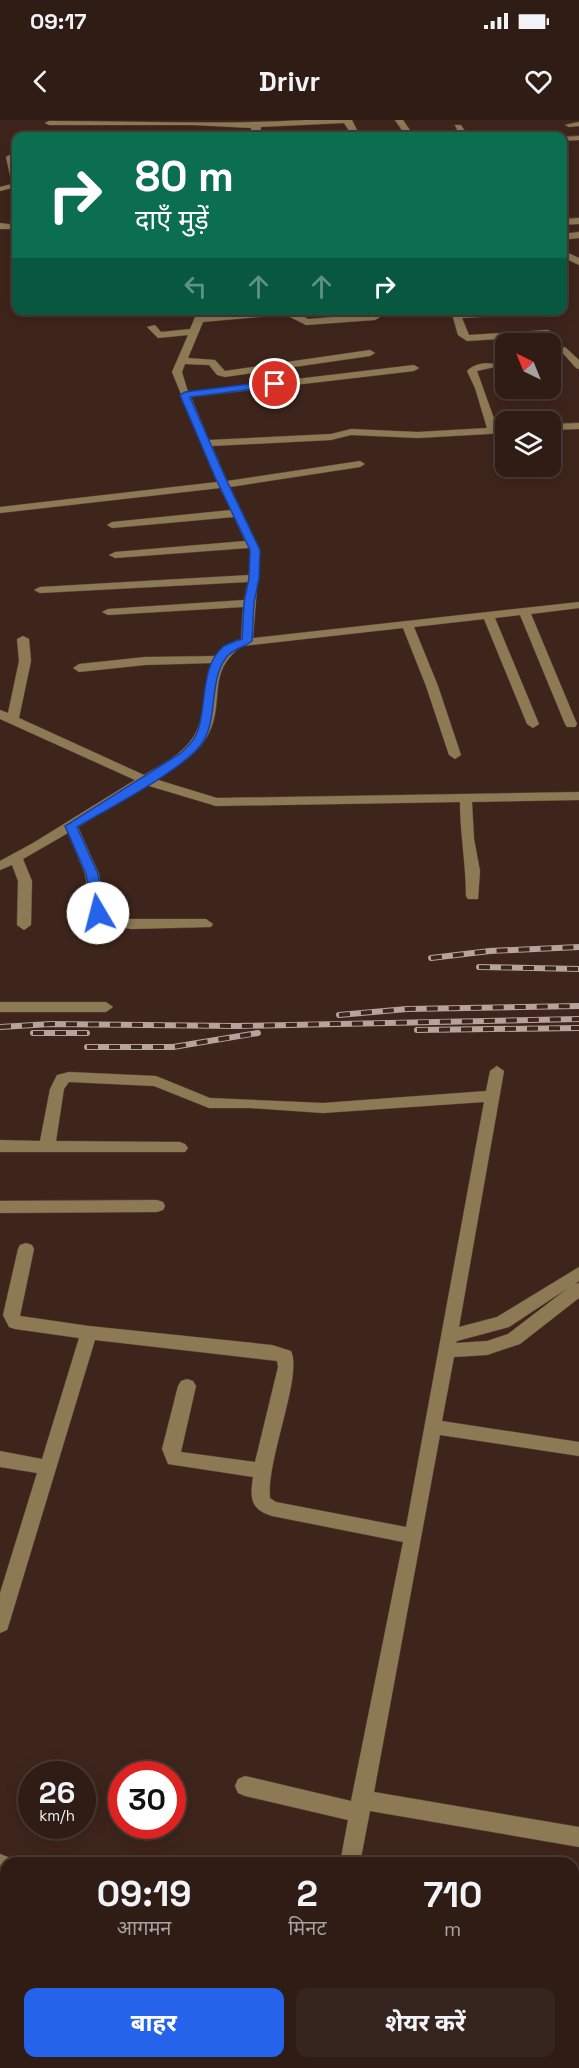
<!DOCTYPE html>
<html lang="hi">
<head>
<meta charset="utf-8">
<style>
  :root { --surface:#2e1c15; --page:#36251e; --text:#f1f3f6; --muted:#a7a1a0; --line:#493a34; --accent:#2563eb }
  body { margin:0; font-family:"Space Grotesk","Noto Sans Devanagari",sans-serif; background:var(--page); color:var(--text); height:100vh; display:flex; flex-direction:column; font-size:22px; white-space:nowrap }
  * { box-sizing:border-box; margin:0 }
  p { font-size:20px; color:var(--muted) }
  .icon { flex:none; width:33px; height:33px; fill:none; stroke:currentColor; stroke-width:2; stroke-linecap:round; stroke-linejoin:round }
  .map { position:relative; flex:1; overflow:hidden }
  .panel { position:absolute; left:0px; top:1737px; width:579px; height:212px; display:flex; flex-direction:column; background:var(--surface); border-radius:18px 18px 0 0; box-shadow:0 3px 15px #0003,0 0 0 2px var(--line) }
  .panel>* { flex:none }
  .hud { position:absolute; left:12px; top:12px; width:555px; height:183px; border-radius:12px; box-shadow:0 3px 15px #0003,0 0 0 2px var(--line); background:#0b6e4f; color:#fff; overflow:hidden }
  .needle { width:39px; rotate:317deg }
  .tools { position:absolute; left:495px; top:213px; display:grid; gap:12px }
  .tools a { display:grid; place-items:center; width:66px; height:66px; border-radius:12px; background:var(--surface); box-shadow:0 3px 15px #0003,0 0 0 2px var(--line); font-size:30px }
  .speed { position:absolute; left:18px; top:1641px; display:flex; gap:12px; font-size:30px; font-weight:700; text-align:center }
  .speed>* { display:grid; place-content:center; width:78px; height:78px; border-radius:50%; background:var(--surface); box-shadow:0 3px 15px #0003,0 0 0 2px var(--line); line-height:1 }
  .speed small { font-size:15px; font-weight:400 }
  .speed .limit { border:9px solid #d22; background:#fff; color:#111 }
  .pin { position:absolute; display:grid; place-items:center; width:51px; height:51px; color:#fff; margin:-26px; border:3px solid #fff; border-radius:50%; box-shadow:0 2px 6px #0007 }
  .me { position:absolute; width:66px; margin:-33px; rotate:352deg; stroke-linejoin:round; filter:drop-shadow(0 0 4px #0008) }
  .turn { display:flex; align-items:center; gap:21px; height:126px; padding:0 24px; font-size:27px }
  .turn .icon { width:78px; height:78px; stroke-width:2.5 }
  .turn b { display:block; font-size:42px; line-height:51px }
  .lanes { display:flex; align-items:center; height:57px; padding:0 24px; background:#0003; justify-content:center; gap:30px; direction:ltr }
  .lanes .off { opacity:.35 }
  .eta { display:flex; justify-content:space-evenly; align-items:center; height:102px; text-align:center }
  .eta b { font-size:36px; font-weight:700; line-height:42px }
  .action { display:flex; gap:12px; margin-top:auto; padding:12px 24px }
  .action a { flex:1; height:69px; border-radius:12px; background:var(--accent); color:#fff; font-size:24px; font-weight:700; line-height:69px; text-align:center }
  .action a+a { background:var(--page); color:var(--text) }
  .status { display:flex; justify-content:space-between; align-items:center; height:42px; padding:0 30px; background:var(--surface); direction:ltr }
  .status svg { height:16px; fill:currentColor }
  header { display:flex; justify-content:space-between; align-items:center; height:78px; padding:0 24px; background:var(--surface); font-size:27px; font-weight:700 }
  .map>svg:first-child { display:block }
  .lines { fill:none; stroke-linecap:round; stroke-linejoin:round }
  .minor-casing { stroke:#594239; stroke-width:1 }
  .minor { fill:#8c7a55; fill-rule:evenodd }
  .rail-casing { stroke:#b6a39b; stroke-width:6 }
  .rail { stroke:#3e251c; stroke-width:4; stroke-dasharray:11; stroke-linecap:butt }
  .route { fill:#2563eb; stroke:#184099; stroke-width:1.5 }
</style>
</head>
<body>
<div class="status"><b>09:17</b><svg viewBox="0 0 49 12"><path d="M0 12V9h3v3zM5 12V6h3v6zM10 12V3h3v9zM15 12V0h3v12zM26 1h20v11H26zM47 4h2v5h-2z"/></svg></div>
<header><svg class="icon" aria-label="back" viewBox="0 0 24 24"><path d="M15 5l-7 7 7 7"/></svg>Drivr<svg class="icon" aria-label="heart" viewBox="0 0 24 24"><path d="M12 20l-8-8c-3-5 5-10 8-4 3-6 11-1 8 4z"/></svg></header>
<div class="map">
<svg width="579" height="1948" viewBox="0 0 579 1948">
  <rect width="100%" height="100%" fill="#3e251c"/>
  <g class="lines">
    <defs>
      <g id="minor">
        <path d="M306 0H352L357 10 369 16 351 14 344 3 261 7 260 16H252L251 8 193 5H49L45 3 49 1C135 1 221 5 306 0Z"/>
        <polygon points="395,0 403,0 414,16 406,16"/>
        <polygon points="579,2 579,6 569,7 565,5"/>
        <polygon points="455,5 461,5 468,16 460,16"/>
        <polygon points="579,16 579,20 562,21 562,17"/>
        <polygon points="10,35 14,37 16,67 0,71 0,67 12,64 6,37"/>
        <polygon points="579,98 579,104 562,105 562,99"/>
        <polygon points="0,103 16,105 16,109 0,109"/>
        <polygon points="579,112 579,118 562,120 562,114"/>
        <polygon points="562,130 579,138 579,145 562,137"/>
        <path d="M198 190H207L205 196 266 190H291L308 199 375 194 380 197 375 200 306 205 288 196 281 195 203 202 188 238 215 240 225 251 370 230 375 233 370 236 225 257 217 255 209 245 185 244 182 252 188 272 414 245 419 248 414 251 191 277 209 320 331 314 351 309 418 312 487 308 475 268 467 251C474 243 491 241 499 246L477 251 497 307H506V313L418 318 351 315 331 320 212 326 227 361 360 341 365 344 360 347 230 367 260 430 253 518 579 482V488L531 494 577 604 575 607H567L565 604 520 495 495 498 539 604 533 608 527 604 484 499 414 507 438 566 461 635 455 639 449 635 426 566 403 508 242 526C205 553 226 581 208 615 197 636 175 647 155 659L217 678 579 672V680L472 682 474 719 480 751 478 779H468L466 776C466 744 460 714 460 682L216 686 146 665 78 707 99 754 105 792 109 796 131 799H206L213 804 211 807 131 809 100 803 91 793 85 754 68 713 23 739 32 761 31 805 24 810 17 805 18 761 12 745 0 750V741L33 723 135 660 0 599V590L8 593 19 541 17 519 23 516 29 519 31 541 19 598 144 655C174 637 198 627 203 588 206 572 206 558 213 543L145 545 79 552 73 548 79 544 145 537 218 536 235 521 241 519 243 487 108 495 102 492 108 489 244 480 248 462 40 473 34 470 40 467 249 455 250 430 248 428 115 438 109 435 115 432 245 421 234 397 112 408 107 405 112 402 231 390 220 368 0 393V387L217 362 172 252 188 215 158 218 147 207 155 205 161 212 190 209Z"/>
        <polygon points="451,190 460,190 461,193 551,190 547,193 462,198 469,215 548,210 553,213 548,216 467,221 458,215"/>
        <polygon points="565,227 579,240 579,249 576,248 560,230"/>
        <polygon points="579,303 579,309 550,310 550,304"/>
        <polygon points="0,882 106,882 113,887 106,892 0,892"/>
        <path d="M497 946 504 951 459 1207 497 1197 579 1147V1161L575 1164 579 1163V1178L520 1224 487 1235 454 1237 442 1301 579 1322V1336L440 1315 374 1672 579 1707V1727L370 1691 360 1743H340L348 1700 245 1676 238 1673 235 1666 238 1659 245 1656 351 1681 403 1422 272 1396C250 1389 250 1378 253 1357L168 1344 162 1329 178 1266 181 1261 187 1259 193 1261 196 1266 181 1332 255 1342 278 1247 277 1241 95 1220 9 1504 7 1510 0 1513V1473L37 1353 0 1347V1331L42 1339 79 1218 15 1209 9 1207 3 1195 18 1129 20 1125 26 1123 32 1125 34 1129 20 1196 89 1206 272 1225 291 1231C303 1255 266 1341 270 1378L276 1382 406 1407 484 982 323 993 250 988H209L154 966 69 962 64 969 56 1021 180 1022 185 1024 188 1028 185 1032H0V1020L40 1021 50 969 57 955 69 952 156 956 210 978 323 983 486 971 490 951ZM568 1168 508 1214 487 1221 456 1223 457 1221 509 1207Z"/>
        <polygon points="157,1080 163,1082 165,1086 163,1090 157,1092 0,1093 0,1081"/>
        <polygon points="0,1734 13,1739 15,1743 6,1743 6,1756 0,1754"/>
        <polygon points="303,1942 325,1942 324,1948 302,1948"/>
      </g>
    </defs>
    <use href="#minor" class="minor-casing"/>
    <use href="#minor" class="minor"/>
    <defs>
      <g id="rail">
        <polyline points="431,838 490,831 579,827"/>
        <polyline points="479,847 579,849"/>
        <polyline points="339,895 407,889 579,886"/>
        <polyline points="0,907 51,904 237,906 579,899"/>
        <polyline points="417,910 579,908"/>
        <polyline points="33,913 87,913"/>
        <polyline points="87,927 173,927 258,913"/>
      </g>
    </defs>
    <use href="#rail" class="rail-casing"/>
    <use href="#rail" class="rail"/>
  </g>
  <path class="route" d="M275 261 278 262V266L190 277 225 357 260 430 259 458 254 483 252 521C244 528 233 528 226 538 209 560 218 598 203 622 188 647 106 690 77 707L98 754 105 793 103 795H94L86 754 65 706 181 633C188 626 195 620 198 610 207 585 200 545 224 526 229 523 236 521 242 519L244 483 249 458 250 430 215 357 180 275 185 272Z"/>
</svg>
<div class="tools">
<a><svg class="needle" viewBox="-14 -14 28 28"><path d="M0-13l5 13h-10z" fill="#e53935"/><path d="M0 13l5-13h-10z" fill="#a7a1a0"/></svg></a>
<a><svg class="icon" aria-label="layers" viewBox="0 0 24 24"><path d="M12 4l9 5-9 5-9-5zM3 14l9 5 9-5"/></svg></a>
</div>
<div class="speed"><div>26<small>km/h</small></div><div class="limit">30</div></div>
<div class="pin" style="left:275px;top:264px;background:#d93025"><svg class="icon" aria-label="arrive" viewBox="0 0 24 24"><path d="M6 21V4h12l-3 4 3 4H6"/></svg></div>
<svg class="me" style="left:98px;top:793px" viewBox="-20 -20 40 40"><circle r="19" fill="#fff"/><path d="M0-13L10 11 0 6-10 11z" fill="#2563eb"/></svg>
<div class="hud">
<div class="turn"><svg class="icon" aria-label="right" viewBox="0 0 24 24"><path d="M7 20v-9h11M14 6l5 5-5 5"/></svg><div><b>80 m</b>दाएँ मुड़ें</div></div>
<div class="lanes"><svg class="icon off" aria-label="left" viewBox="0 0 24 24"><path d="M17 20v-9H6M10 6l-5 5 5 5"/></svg><svg class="icon off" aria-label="ahead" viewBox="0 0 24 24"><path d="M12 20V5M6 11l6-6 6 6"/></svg><svg class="icon off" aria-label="ahead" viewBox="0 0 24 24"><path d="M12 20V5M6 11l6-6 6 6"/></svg><svg class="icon" aria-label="right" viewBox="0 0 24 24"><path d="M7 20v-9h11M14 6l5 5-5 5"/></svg></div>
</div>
<section class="panel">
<div class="eta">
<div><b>09:19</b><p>आगमन</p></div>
<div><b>2</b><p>मिनट</p></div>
<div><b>710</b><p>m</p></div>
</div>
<div class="action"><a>बाहर</a><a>शेयर करें</a></div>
</section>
</div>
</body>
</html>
